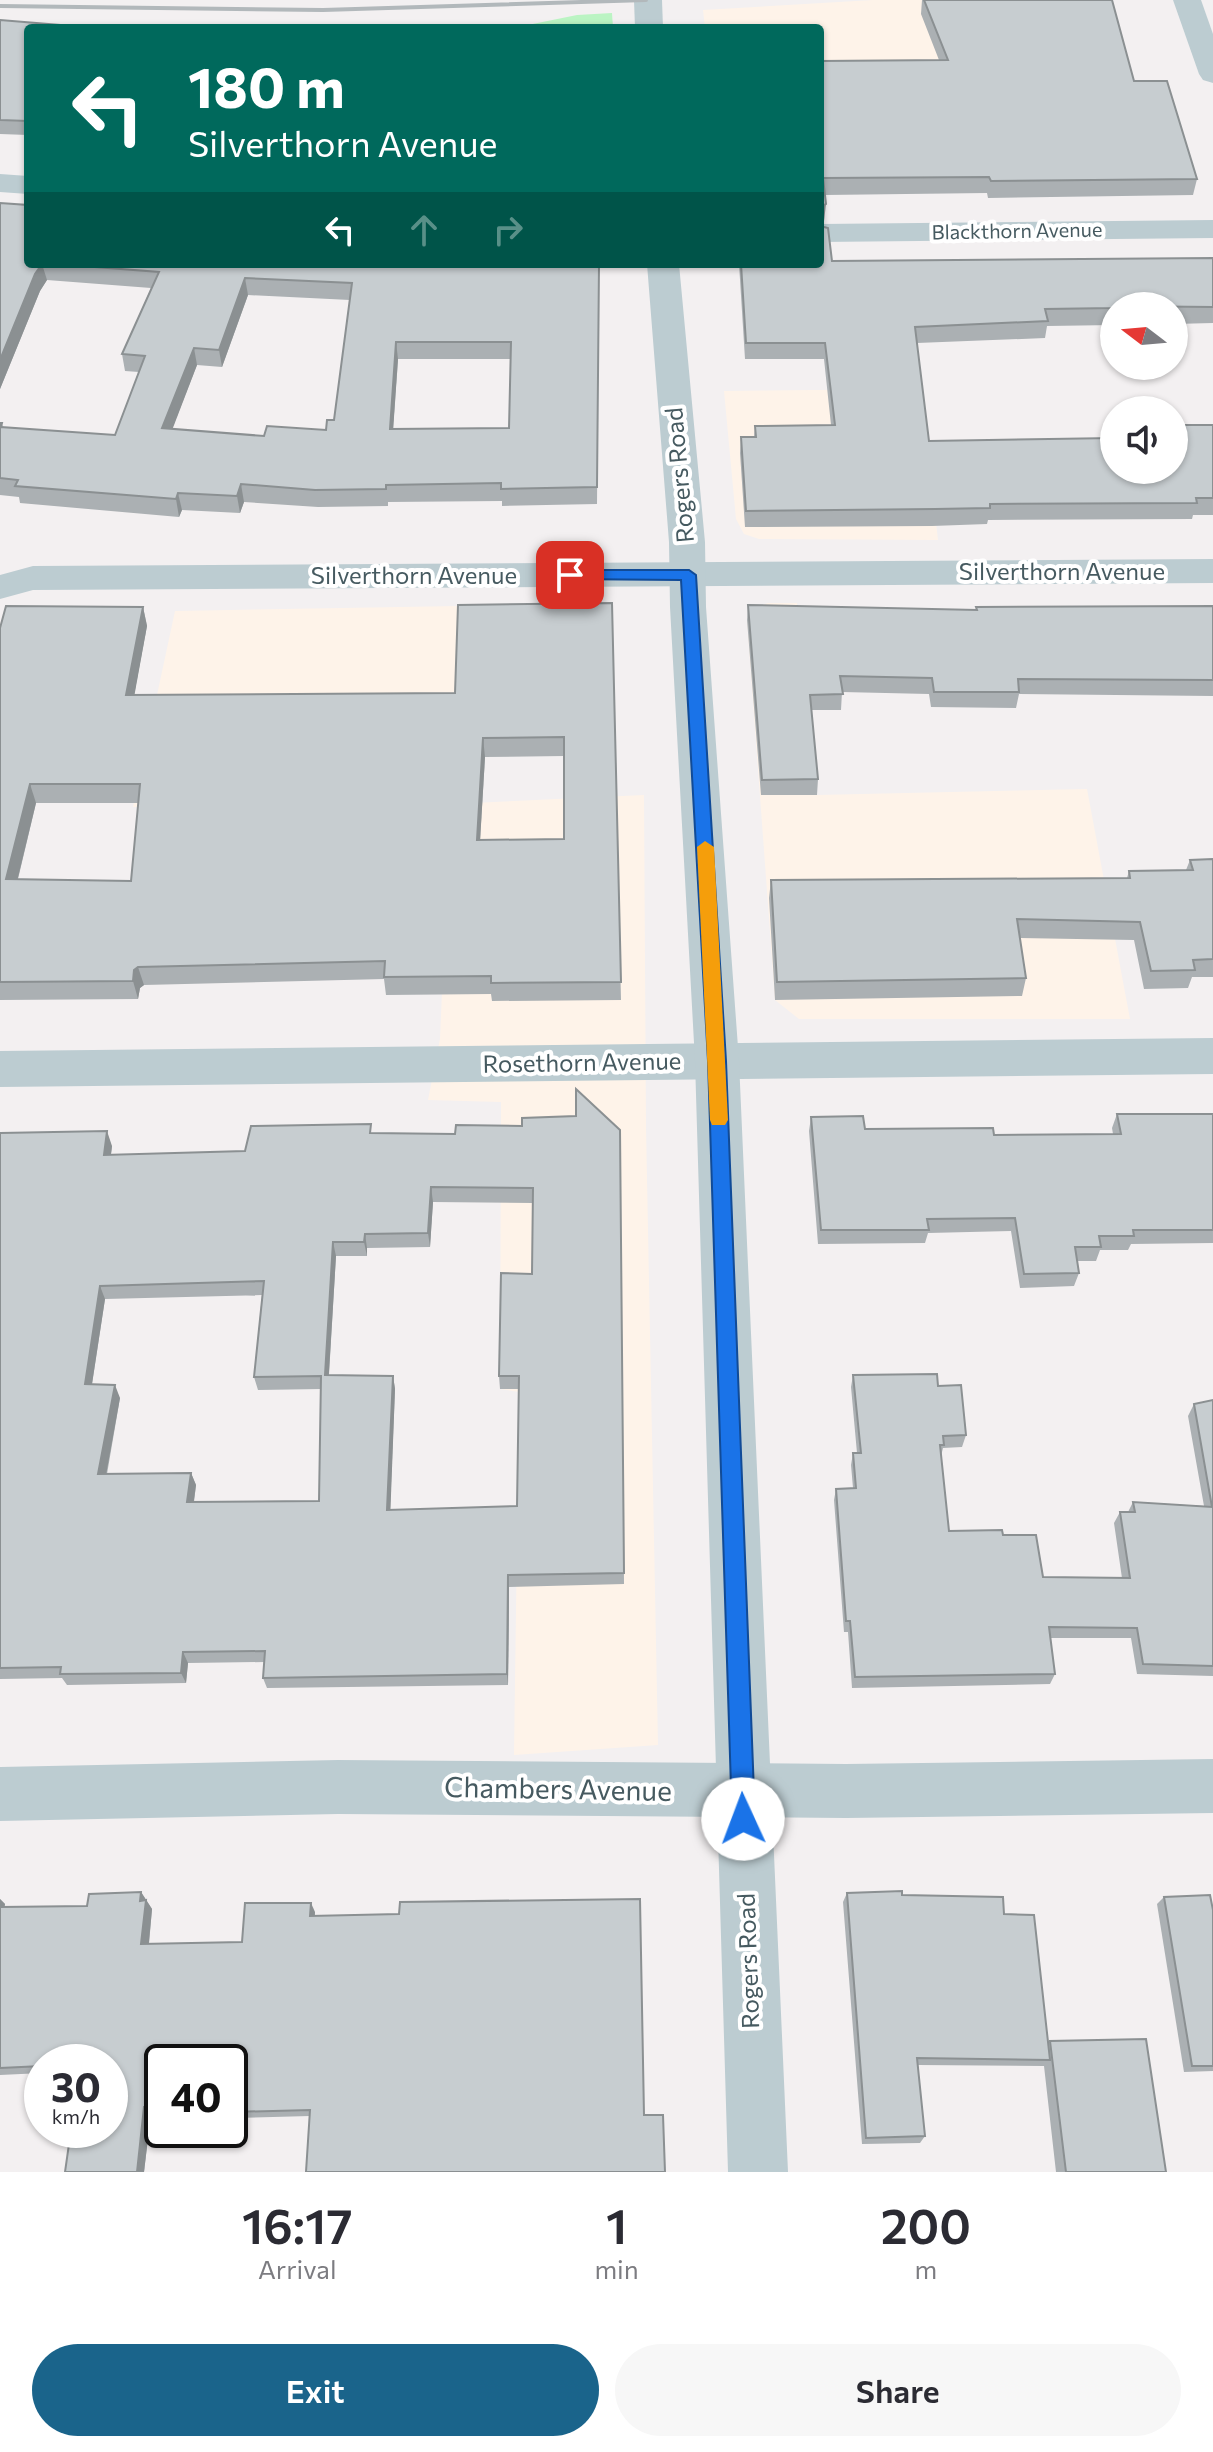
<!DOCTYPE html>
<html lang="en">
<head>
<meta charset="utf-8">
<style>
  :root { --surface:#fff; --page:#f7f7f7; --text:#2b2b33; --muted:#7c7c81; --accent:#1a648b }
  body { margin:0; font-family:Commissioner,sans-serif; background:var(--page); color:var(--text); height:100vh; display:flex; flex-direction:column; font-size:30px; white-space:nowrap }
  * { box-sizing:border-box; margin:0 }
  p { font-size:26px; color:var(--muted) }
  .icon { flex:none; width:44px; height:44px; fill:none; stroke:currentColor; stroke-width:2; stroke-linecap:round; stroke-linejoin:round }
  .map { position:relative; height:2172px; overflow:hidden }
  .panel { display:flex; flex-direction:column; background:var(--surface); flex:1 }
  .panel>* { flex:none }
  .hud { position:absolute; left:24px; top:24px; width:800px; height:244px; border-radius:8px; box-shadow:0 2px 6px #0004; background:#00695c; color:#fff; overflow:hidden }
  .needle { width:52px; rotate:286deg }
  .buttons { position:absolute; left:1100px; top:292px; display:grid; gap:16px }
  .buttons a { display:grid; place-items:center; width:88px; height:88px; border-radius:50%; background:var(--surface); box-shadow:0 2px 6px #0004; font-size:40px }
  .speed { position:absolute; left:24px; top:2044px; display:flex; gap:16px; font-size:40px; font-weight:700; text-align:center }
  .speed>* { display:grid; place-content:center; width:104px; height:104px; border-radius:50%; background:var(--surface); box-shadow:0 2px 6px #0004; line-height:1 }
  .speed small { font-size:20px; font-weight:400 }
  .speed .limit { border:4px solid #111; border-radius:12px; background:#fff; color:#111 }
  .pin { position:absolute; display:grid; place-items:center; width:68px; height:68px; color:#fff; margin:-34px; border-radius:16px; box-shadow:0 4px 12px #0006 }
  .me { position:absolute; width:88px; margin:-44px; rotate:358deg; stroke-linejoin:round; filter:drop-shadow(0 0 6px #0008) }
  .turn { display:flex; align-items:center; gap:28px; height:168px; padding:0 32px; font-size:36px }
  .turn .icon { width:104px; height:104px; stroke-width:2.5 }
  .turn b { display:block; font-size:56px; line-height:68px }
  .lanes { display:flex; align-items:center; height:76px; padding:0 32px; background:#0003; justify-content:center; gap:40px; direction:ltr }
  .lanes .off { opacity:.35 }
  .eta { display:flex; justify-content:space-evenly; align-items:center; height:136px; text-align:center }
  .eta b { font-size:48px; font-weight:600; line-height:56px }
  .button { display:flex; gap:16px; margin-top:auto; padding:16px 32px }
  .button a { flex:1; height:92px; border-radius:48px; background:var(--accent); color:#fff; font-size:32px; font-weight:600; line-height:92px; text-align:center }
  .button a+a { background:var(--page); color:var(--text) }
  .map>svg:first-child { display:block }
  .commercial { fill:#fef3e9 }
  .green { fill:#bbf4c3 }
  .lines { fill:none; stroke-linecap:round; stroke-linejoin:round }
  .minor { fill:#bcccd1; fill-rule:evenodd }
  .tertiary { fill:#bcccd1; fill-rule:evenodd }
  .rail { stroke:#b2b8bb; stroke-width:4 }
  .wall { fill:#abb0b3; fill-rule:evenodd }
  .shaded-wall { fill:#8b9092 }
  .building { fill:#c7cdd0; stroke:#8b9092; stroke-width:2; fill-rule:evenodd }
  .route { fill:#1a73e8; stroke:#114b97; stroke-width:2 }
  .slow { fill:#f59e0b }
  .labels { text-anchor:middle; stroke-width:8; stroke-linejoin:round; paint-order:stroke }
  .far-street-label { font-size:20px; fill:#465a60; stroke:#fff }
  .street-label { font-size:24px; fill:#465a60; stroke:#fff }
  .near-street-label { font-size:28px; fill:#465a60; stroke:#fff }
</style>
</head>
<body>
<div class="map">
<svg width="1213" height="2172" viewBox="0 0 1213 2172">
  <rect width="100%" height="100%" fill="#f3f0f1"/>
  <g class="commercial">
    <polygon points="873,0 984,0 1005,75 820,99 820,28 705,28 703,10"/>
    <polygon points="921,389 938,540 759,539 744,534 736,519 724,391"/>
    <polygon points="768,603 797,603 817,795 1087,789 1130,1019 799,1019 775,1000 747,620 750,609"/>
    <polygon points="459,606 451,804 644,795 646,1127 658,1745 514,1755 519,1392 500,1389 501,1102 428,1100 440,1039 448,849 402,804 133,807 175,611"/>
  </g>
  <polygon class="green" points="612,13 613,28 513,28 577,15"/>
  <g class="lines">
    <g class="minor">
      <polygon points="1173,0 1201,0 1213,34 1213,83 1203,80 1199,74"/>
      <polygon points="0,174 28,176 28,194 0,192"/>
      <polygon points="1213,220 1213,238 820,242 820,224"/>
      <polygon points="1213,559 1213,583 33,590 0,599 0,575 33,566"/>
      <polygon points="1213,1038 1213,1074 0,1087 0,1051"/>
      <polygon points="1213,1759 1213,1813 846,1818 338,1814 0,1821 0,1767 338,1760 846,1764"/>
    </g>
    <g class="tertiary">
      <polygon points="634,0 662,0 663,28 635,28"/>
      <polygon points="647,264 679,264 705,542 706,607 739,1061 788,2172 728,2172 695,1061 670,607 669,542"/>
    </g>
    <polyline class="rail" points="0,6 323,10 646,0"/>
  </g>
  <g class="wall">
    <polygon points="922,0 1112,0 1134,81 1197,179 1193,195 988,198 987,193 825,195 824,221 820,223 820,61 939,60 921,14"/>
    <polygon points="0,20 28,28 28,135 0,134"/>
    <path d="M0 203 28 264H599L597 504 502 506V501L388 502V506L318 507 244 502 240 513 182 510 179 517 20 503 19 497 0 495V423L4 427 115 435 139 372 125 371 122 354 151 288 47 280 40 291 0 389ZM248 295 350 300 334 420 326 430 264 436 172 429 197 365 222 367ZM398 359H511L509 428 393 429Z"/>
    <polygon points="1213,258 1213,323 1174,324 1174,306 1114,306 1114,325 1047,326 1045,338 917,343 929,441 1114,470 1213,425 1213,515 1193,515 1192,519 988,520 987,524 932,526 745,527 740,453 741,437 754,437 755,426 831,425 824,359 745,359 739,264 820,264 832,261"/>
    <path d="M612 603 621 1000 492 1001 491 994 386 995 384 979 144 985 140 988 138 999 0 1000V628L143 607 147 626 134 695 455 693ZM564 756V839L480 840 485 757ZM36 803H138L131 881 18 879Z"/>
    <polygon points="748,605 976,610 976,607 1213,606 1213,696 1019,694 1016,708 931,707 929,694 842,692 841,710 811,710 818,779 817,795 761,795 747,620"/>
    <polygon points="1213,859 1213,977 1192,977 1188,988 1144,989 1134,940 1020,938 1026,978 1022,996 775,1000 769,898 771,880 1127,878 1129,871 1186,870 1190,860"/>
    <polygon points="1117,1114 1213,1114 1213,1243 1131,1244 1128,1250 1100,1250 1096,1261 1077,1261 1079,1273 1074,1286 1020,1288 1011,1231 928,1233 925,1243 818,1244 809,1131 811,1117 865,1129 994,1135 1113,1134 1112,1128"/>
    <path d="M620 1130 624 1584 509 1587 508 1685 267 1688 263 1678 264 1662 188 1663 186 1683 67 1685 62 1678 0 1679V1133L112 1146 111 1155 245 1151 372 1133 455 1134ZM433 1202 533 1203 532 1274 499 1376 500 1389H519L517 1506 390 1510 395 1389 393 1376 329 1375 336 1256H367V1248L430 1247ZM262 1295 254 1377 258 1390 321 1389 319 1501 194 1502 196 1485 191 1473 107 1474 120 1398 92 1384 105 1299Z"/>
    <polygon points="853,1375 938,1386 966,1435 962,1447 943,1448 941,1456 949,1531 1003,1535 1043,1577 1122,1578 1114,1523 1120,1512 1128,1512 1133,1502 1204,1506 1188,1416 1194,1404 1213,1400 1213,1676 1137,1674 1131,1638 1050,1638 1055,1674 1050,1684 852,1688 848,1632 844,1632 834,1500 836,1489 853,1488 851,1465 853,1453 857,1453 851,1387"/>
    <polygon points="141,1892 152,1909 149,1944 242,1942 315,1912 315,1916 399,1914 640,1899 310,2116 233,2118 230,2115 230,2062 162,2062 162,2113 151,2113 144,2172 110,2062 42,2062 42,2073 0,2075 0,1899 5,1904 4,1907 87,1906"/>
    <polygon points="847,1893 902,1895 1004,1914 1048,2043 1050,2041 1166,2172 1056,2172 1044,2066 918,2065 925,2136 920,2143 862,2144 843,1902"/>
    <polygon points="1164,1897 1213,1910 1213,2071 1184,2072 1157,1904"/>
  </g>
  <g class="shaded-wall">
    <polygon points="826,204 824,221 820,223 820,207"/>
    <polygon points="42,264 47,280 40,291 0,389 0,360 35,274"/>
    <polygon points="245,278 248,295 222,367 219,350"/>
    <polygon points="396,342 398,359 392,446 390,429"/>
    <polygon points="194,348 197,365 166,446 162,428"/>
    <polygon points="241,484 244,502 240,513 237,496"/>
    <polygon points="178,493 182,510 179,517 176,499"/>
    <polygon points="143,607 147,626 131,714 126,695"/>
    <polygon points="483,738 485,757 479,859 477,840"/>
    <polygon points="30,784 36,803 13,898 6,879"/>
    <polygon points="138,967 144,985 140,988 138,999 133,981 134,970"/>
    <polygon points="107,1131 112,1146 109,1169 104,1155"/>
    <polygon points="431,1187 433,1202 430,1247 428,1233"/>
    <polygon points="365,1234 367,1248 367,1256 364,1242"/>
    <polygon points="333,1242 336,1256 328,1388 325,1375"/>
    <polygon points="100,1286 105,1299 90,1397 85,1384"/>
    <polygon points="393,1376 395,1389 390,1522 387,1510"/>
    <polygon points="115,1385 120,1398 104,1486 98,1474"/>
    <polygon points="191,1473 196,1485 192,1514 187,1502"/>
    <polygon points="508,1575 509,1587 508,1685 507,1674"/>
    <polygon points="183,1652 188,1663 186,1683 181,1673"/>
    <polygon points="141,1892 152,1909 148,1952 141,1944"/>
    <polygon points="0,1899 5,1904 3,1916 0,1913"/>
    <polygon points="311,1903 315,1912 314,1924 310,1916"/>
    <polygon points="144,2107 151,2113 144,2172 137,2172"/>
  </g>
  <g class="building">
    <polygon points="924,0 1112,0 1134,81 1167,81 1197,179 991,181 989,177 823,178 826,204 820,207 820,61 948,60"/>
    <polygon points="0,20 97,28 28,28 28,121 0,120"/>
    <polygon points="0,203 28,205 28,264 42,264 35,274 0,360"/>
    <polygon points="820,226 828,228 832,261 1213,258 1213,307 1114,306 1114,308 1045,309 1048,321 915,327 929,441 1114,438 1114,470 1174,470 1174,425 1213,425 1213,498 1196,498 1197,503 990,504 990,508 935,509 746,511 741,437 756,437 755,426 835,425 825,343 746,343 741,264 820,264"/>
    <path d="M56 264H599L597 487 501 489V483L386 485V489L315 490 241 484 237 496 178 493 176 499 15 486 18 480 0 478V423H2L1 427 115 435 145 356 122 354 159 272ZM245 278 352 283 334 420H327L326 430 267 426 264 436 162 428 194 348 219 350ZM396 342H511L509 428 390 429Z"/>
    <path d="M612 603 621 982 491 983V976L384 977 385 961 138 967 134 970 133 981 0 982V628L6 606 143 607 126 695 455 693 458 605ZM564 737V839L477 840 483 738ZM30 784H140L131 881 6 879Z"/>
    <polygon points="748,605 977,610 976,607 1213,606 1213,680 1018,679 1019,692 934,692 932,678 840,676 843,694 810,695 818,779 762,780"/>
    <polygon points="1213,859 1213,959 1193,960 1195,970 1151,971 1140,922 1017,919 1026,978 777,982 771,880 1130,878 1129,871 1193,870 1190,860"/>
    <path d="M576 1089 620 1130 624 1573 508 1575 507 1674 263 1678 265 1651 183 1652 181 1673 60 1674 61 1667 0 1668V1133L107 1131 104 1155 245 1151 251 1126 371 1124 370 1133 455 1134 456 1125 522 1126V1118L576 1116ZM431 1187 533 1188 532 1274 501 1273 499 1376H519L517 1506 387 1510 393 1376 325 1375 333 1242H364L365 1234 428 1233ZM264 1281 254 1377 321 1376 319 1501 187 1502 191 1473 98 1474 115 1385 85 1384 100 1286Z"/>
    <polygon points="1117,1114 1213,1114 1213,1230 1133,1230 1134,1236 1099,1236 1101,1247 1075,1247 1079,1273 1024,1274 1015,1218 927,1219 929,1230 821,1230 811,1117 863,1116 865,1129 993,1128 994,1135 1121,1134"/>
    <polygon points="937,1374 938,1386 961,1385 966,1435 943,1436 944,1445 940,1445 949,1531 1002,1530 1003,1535 1036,1535 1043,1577 1130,1578 1120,1512 1135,1512 1133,1502 1212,1507 1194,1404 1213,1400 1213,1666 1143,1664 1137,1628 1049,1627 1055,1674 855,1677 850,1621 846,1621 836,1489 856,1488 853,1453 861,1453 853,1375"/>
    <polygon points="902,1891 902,1895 1003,1897 1004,1914 1034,1915 1050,2060 917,2058 925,2136 866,2138 847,1893"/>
    <polygon points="141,1892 140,1901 146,1900 141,1944 242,1942 245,1903 311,1903 310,1916 399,1914 400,1902 640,1899 644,2115 663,2115 665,2172 306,2172 310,2110 230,2112 230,2062 162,2062 162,2106 144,2107 137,2172 65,2172 71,2130 110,2130 110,2062 42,2062 42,2066 0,2068 0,1907 87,1906 89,1894"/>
    <polygon points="1210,1895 1213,1910 1213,2066 1192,2066 1164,1897"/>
    <polygon points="1146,2039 1166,2172 1066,2172 1050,2041"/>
  </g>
  <polygon class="route" points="570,570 689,570 696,575 726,1061 755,1819 751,1827 743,1831 735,1827 732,1819 708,1061 681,580 565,579 565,572"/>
  <polygon class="slow" points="705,841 714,847 728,1120 725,1125 712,1125 710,1120 697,847"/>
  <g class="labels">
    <g class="far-street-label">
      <text transform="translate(1017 231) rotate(-1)" y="7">Blackthorn Avenue</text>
    </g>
    <g class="street-label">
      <text transform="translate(680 475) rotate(-95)" y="8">Rogers Road</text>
      <text x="1062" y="580">Silverthorn Avenue</text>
      <text x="414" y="584">Silverthorn Avenue</text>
      <text transform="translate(582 1063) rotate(-1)" y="8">Rosethorn Avenue</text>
      <text transform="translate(749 1961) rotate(-92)" y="8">Rogers Road</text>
    </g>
    <g class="near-street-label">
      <text transform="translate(558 1789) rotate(1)" y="10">Chambers Avenue</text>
    </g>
  </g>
</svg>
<div class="buttons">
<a><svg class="needle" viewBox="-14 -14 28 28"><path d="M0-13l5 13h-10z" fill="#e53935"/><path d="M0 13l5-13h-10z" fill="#7c7c81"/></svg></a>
<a><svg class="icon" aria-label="sound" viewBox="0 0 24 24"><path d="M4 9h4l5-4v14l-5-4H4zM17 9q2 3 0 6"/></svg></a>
</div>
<div class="speed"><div>30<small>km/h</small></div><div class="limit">40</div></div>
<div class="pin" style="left:570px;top:575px;background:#d93025"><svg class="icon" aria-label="arrive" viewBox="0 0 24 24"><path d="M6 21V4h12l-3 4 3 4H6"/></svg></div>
<svg class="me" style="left:743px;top:1819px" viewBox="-20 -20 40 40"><circle r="19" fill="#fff"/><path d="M0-13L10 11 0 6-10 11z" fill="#1a73e8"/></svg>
<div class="hud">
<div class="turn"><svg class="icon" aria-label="left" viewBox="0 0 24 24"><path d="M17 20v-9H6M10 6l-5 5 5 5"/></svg><div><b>180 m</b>Silverthorn Avenue</div></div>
<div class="lanes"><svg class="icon" aria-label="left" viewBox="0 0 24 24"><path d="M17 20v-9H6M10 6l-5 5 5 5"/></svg><svg class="icon off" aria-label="ahead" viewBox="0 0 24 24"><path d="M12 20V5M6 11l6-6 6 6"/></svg><svg class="icon off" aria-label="right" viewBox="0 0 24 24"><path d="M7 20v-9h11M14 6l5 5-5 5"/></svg></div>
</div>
</div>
<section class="panel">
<div class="eta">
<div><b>16:17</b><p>Arrival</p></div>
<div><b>1</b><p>min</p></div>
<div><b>200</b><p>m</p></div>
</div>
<div class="button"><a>Exit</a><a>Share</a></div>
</section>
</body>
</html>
